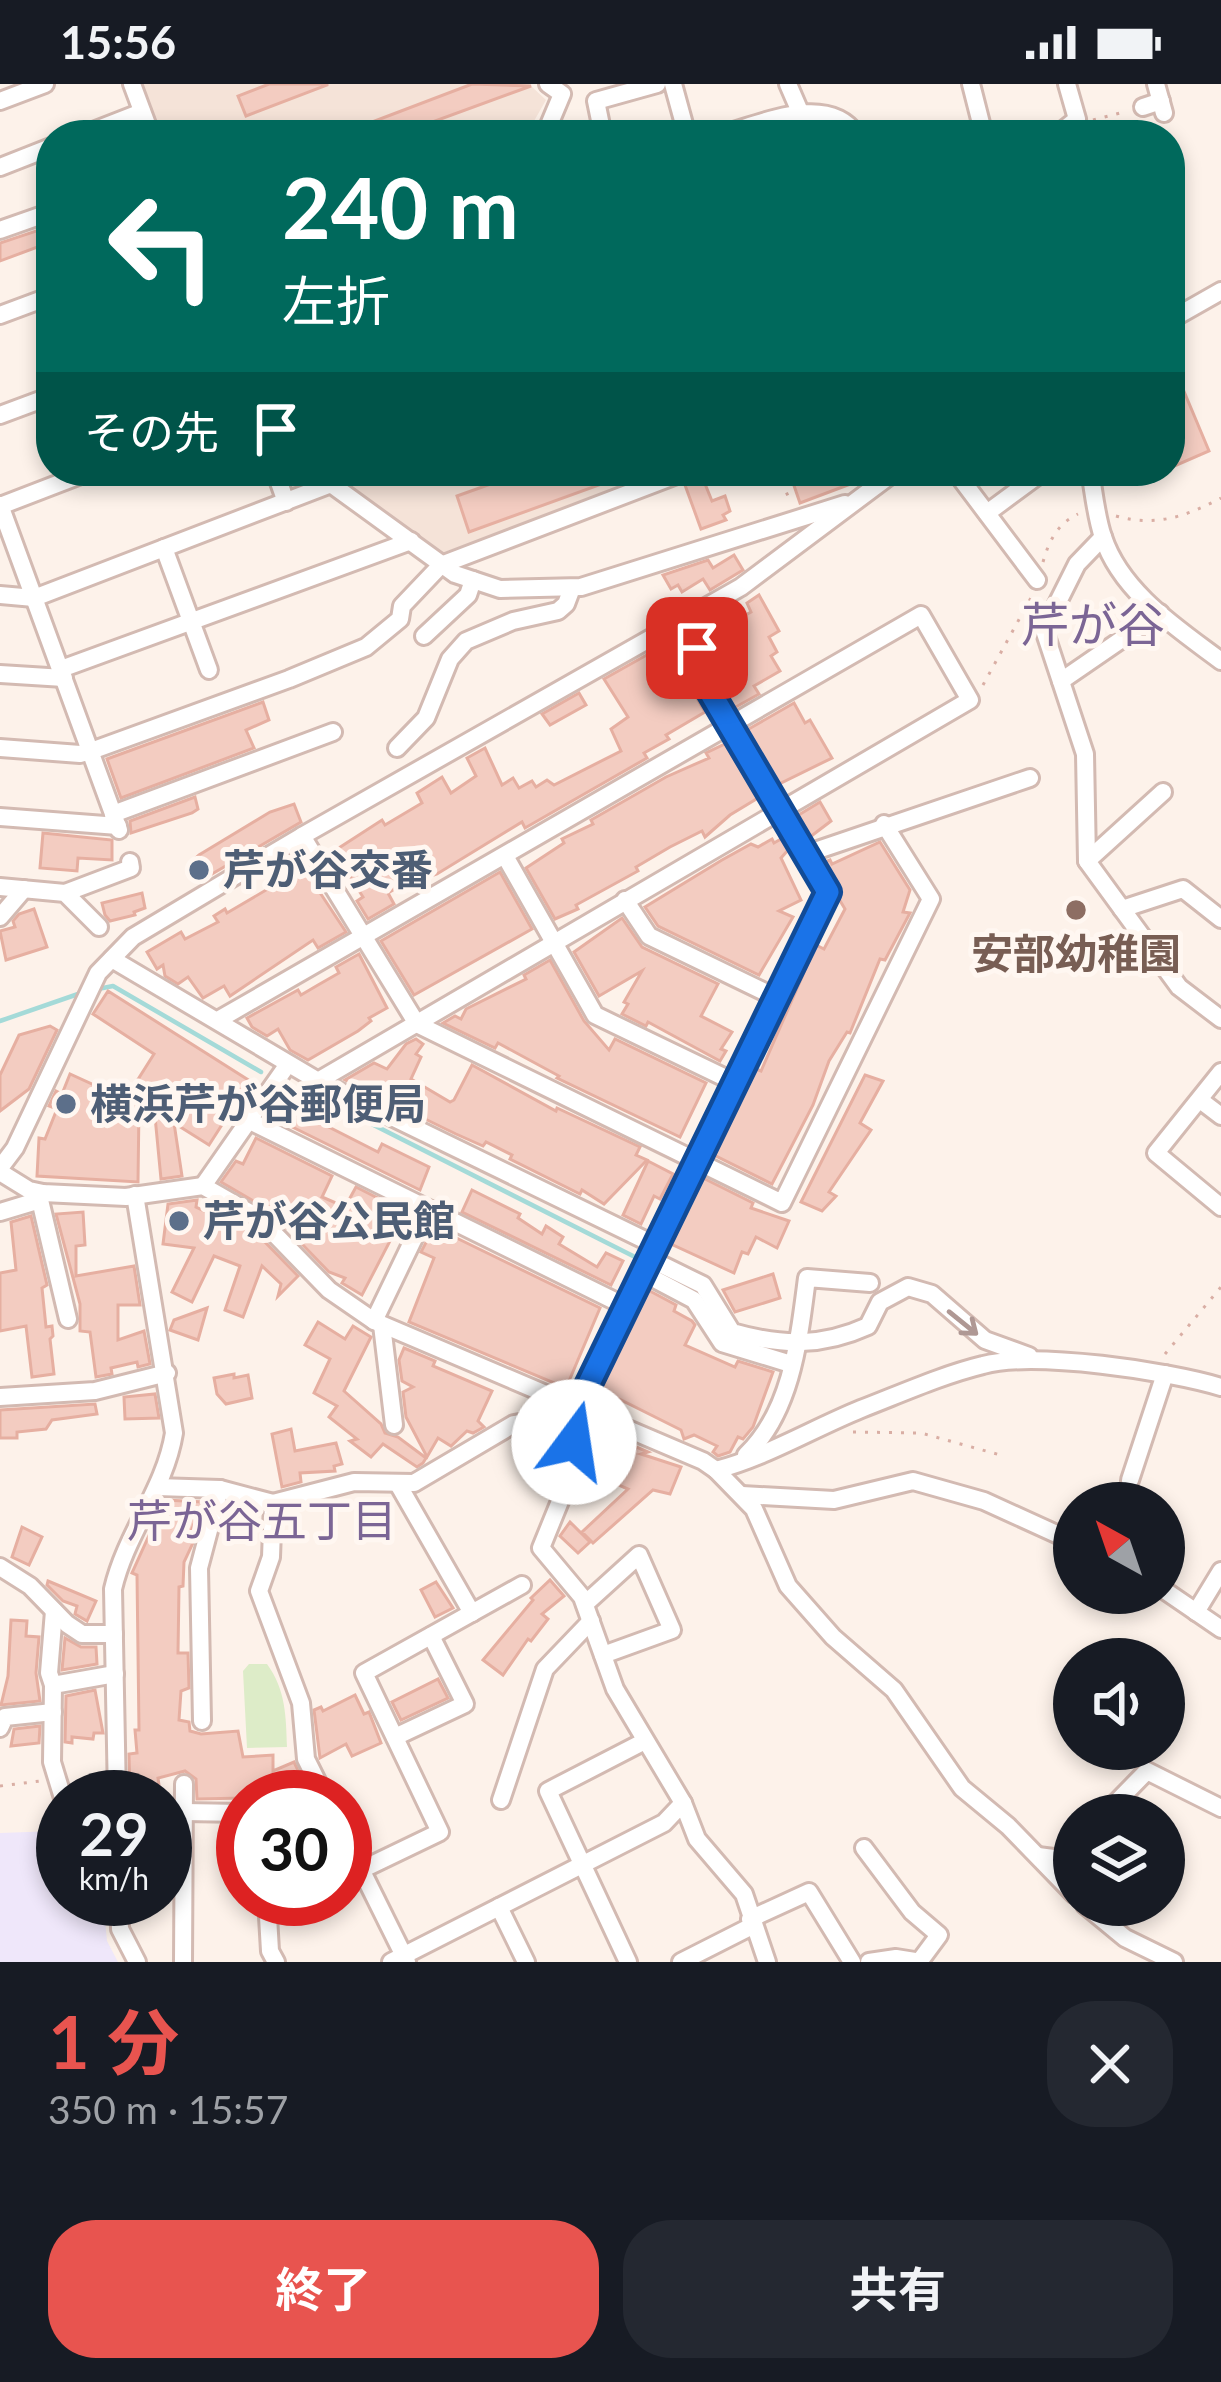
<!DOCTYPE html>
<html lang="ja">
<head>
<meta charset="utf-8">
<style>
  :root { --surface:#171b24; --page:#242831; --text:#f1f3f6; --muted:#9ea1a6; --accent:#e8544f }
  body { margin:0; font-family:Lato,"Noto Sans JP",sans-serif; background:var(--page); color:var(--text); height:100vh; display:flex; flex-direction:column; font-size:45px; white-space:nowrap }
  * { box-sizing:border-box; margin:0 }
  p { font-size:39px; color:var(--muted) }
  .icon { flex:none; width:66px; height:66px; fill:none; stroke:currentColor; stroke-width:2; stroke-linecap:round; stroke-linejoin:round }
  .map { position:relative; height:1878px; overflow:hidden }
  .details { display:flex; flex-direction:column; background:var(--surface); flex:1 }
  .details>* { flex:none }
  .guide { position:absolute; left:36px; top:36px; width:1149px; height:366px; border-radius:48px; box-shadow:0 6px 18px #0003; background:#00695c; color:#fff; overflow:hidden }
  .needle { width:78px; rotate:320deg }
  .tools { position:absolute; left:1053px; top:1398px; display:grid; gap:24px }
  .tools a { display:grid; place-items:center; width:132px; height:132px; border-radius:50%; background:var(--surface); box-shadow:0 6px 18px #0003; font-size:60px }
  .speed { position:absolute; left:36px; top:1686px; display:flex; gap:24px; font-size:60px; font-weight:700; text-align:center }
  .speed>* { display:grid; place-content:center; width:156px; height:156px; border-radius:50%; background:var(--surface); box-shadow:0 6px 18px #0003; line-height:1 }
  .speed small { font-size:30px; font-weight:400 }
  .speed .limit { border:18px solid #d22; background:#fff; color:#111 }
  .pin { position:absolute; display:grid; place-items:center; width:102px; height:102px; color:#fff; margin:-51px; border-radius:24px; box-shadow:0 6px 18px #0006 }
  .me { position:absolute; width:132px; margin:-66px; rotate:14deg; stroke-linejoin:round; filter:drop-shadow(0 0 9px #0008) }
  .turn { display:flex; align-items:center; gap:42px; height:252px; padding:0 48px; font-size:54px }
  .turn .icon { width:156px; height:156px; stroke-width:2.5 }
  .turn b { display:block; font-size:84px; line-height:102px }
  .then { display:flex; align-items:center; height:114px; padding:0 48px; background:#0003; gap:24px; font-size:45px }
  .round { display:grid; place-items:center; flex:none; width:126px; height:126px; border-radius:48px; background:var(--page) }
  .overview { display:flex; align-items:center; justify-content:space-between; height:204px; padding:0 48px }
  h1 { font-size:72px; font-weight:700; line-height:90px; color:var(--accent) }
  .cta { display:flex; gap:24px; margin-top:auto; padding:24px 48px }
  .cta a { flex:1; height:138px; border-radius:48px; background:var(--accent); color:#fff; font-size:48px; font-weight:700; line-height:138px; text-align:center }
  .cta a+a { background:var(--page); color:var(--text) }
  .status { display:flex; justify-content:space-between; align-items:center; height:84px; padding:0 60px; background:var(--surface); direction:ltr }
  .status svg { height:33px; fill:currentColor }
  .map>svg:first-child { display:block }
  .residential { fill:#f5e3d8 }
  .education { fill:#efe7fa }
  .green { fill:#ddecc8 }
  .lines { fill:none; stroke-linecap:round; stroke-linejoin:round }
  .stream { stroke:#a4dad8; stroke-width:4.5 }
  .building { fill:#f3ccc1; stroke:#e6afa1; stroke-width:3 }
  .minor-casing { stroke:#d3bab2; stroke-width:22 }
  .path { stroke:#d9aea4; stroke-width:3; stroke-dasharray:3 9; stroke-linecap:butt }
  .minor { stroke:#fff; stroke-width:16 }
  .oneway { stroke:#af9894 }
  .route-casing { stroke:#114b97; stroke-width:30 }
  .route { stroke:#1a73e8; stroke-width:21 }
  .service-dot { fill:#5c6f8a; stroke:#fff7f1; stroke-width:4.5 }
  .education-dot { fill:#8d6e63; stroke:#fff7f1; stroke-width:4.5 }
  .labels { text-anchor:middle; stroke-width:10; stroke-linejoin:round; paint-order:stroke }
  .service-label { font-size:42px; font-weight:bold; fill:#4e5e75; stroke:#fff7f1; text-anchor:start }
  .education-label { font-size:42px; font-weight:bold; fill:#785e54; stroke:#fff7f1 }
  .neighbourhood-label { font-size:45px; fill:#7b6595; stroke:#fff7f1 }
  .quarter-label { font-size:48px; fill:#7b6595; stroke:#fff7f1 }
</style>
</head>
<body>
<div class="status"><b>15:56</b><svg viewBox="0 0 49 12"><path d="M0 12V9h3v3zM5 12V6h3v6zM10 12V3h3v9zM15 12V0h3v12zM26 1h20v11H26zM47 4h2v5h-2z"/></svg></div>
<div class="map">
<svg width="1221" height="1878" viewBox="0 0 1221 1878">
  <rect width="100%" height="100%" fill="#fdf2ea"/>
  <g class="residential">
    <polygon points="141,0 529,0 546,16 534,37 539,51 159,51"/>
    <polygon points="281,387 669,387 442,469 331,393 295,406 287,403"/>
  </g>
  <polygon class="education" points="56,1747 54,1775 63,1777 63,1815 103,1815 107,1857 118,1878 0,1878 0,1749"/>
  <path class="green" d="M249 1580H267C286 1606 286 1633 287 1663L247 1664 243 1587Z"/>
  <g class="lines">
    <g class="stream">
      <polyline points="98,905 113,902 261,988"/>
      <polyline points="0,937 81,909"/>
      <polyline points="336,1022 635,1173"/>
    </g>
  </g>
  <g class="building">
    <polygon points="269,0 327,0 327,1 246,32 238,12"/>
    <polygon points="472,0 531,2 397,51 338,51"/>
    <polygon points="51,142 51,158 0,177 0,159"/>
    <polygon points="1170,274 1209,367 1170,384"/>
    <polygon points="527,387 632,387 632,389 469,448 457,412"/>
    <polygon points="789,387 853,387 861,396 800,419"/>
    <polygon points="701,390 712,417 725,412 730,427 723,431 726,436 701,445 685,401"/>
    <polygon points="734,471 743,486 710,506 703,495 682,508 678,501 671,505 663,491 708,476 713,484"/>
    <polygon points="759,511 779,547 769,553 777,568 771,572 780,587 754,602 759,610 734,624 714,591 723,584 707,551 751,528 747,519"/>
    <polygon points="677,554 687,582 680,585 705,628 666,651 669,655 644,669 647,674 525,744 522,738 437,790 420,796 417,792 388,809 394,820 368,835 357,817 363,813 349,791 343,795 328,771 382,736 385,741 422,719 417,709 442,693 451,709 476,692 467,674 485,664 502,701 513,694 519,704 532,697 536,703 547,696 554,701 621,667 611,645 628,633 604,595"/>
    <polygon points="579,609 586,621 550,641 542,630"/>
    <polygon points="263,618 269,636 246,646 254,664 121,714 107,675"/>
    <polygon points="794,619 805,639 810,636 832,674 779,700 747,646"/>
    <polygon points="725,660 758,714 730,731 705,753 702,747 670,763 636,783 638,787 576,821 578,825 555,835 526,784 564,759 562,755 593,740 591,736 666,693 709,674 706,669"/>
    <polygon points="195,713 198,725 192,729 131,749 130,737"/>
    <polygon points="820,718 831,737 810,753 797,732"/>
    <polygon points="294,720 301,738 200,797 189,780 199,771 270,728"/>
    <polygon points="43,749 112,756 112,776 78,774 77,787 40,784"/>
    <polygon points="772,755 774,759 781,755 788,766 781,774 801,816 779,827 793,833 759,891 658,842 645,823 722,776 751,760 758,763"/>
    <polygon points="880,758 910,806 903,828 910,829 885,876 880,875 850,949 847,948 829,977 813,1021 772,1100 714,1071 756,985 761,987 816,861 824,865 845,825 839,815 839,802 825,778 830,776 832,780"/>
    <polygon points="301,780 346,848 318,864 313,856 230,912 224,902 203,914 188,893 178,900 165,892 163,881 157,885 147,868 181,848 185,855 218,838 214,832 225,825 227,829 278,799 276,795"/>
    <polygon points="500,788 532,845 414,911 381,857"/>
    <polygon points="142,809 145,824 134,828 135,831 110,837 105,831 102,819"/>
    <polygon points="34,825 47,863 6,876 0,847 15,843 13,837 19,830"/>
    <polygon points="622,834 642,863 718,900 701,932 732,948 721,965 726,967 720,977 648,938 646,942 622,930 628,920 624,918 642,887 599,912 574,868"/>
    <polygon points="359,870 387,924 369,934 371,937 358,947 308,976 290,966 278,945 267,952 252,943 247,934 298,906 301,911 318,901 339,889 336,883"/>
    <polygon points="550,876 584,937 609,966 615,955 706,999 680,1053 557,994 559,992 498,959 495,964 443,939 455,932 461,935 466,925 526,895 524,891"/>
    <polygon points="108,907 250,997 209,1061 174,1039 182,1092 161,1095 154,1022 139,1023 138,1098 37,1092 39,1054 45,1055 57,1025 49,1022 56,1007 62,1010 70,990 114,1010 135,1000 154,970 93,930"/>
    <polygon points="50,942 57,946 29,1005 0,1027 0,991 19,951"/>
    <polygon points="416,955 423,960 416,970 421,973 411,995 450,1018 454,1016 472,981 556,1027 557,1024 640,1063 636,1071 647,1076 604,1120 582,1106 580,1110 510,1075 512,1071 486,1058 483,1062 456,1050 345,996 374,979 387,985 406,960"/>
    <polygon points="865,991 883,997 860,1039 871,1046 829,1108 836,1112 822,1127 801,1118"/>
    <polygon points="288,1016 326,1033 323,1040 378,1068 382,1060 429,1083 420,1106 268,1031 275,1021"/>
    <polygon points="256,1054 332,1092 322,1113 345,1123 356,1103 405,1128 362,1211 342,1199 345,1194 329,1188 301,1159 306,1149 287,1144 289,1141 272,1128 221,1098 236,1077 243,1080"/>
    <polygon points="648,1077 673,1090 660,1115 654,1112 641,1140 623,1131"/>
    <polygon points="703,1094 753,1119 751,1124 789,1137 777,1164 756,1153 748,1170 742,1168 734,1189 671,1160"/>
    <polygon points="472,1106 520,1130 518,1134 542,1150 546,1142 563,1153 559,1160 597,1183 606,1169 623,1177 611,1201 462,1128"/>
    <polygon points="197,1116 196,1123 260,1153 298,1192 278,1212 281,1200 262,1182 243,1233 225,1226 240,1182 214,1172 192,1218 172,1208 194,1164 163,1160 168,1120"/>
    <polygon points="83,1128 85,1161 76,1162 76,1192 134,1182 140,1221 118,1221 118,1256 144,1247 150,1280 138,1283 137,1278 111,1284 112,1290 96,1293 90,1248 80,1247 80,1220 56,1130"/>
    <polygon points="31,1132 47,1201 42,1204 46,1243 52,1242 53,1252 50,1255 54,1290 32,1293 26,1242 0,1247 0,1189 16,1186 11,1138"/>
    <polygon points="434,1143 600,1224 566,1304 409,1238 434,1174 421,1168"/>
    <polygon points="773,1190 780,1214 735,1228 723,1206"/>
    <polygon points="648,1206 676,1221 674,1227 692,1237 695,1241 685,1261 735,1283 738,1277 773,1288 753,1343 743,1355 738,1353 730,1368 718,1372 713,1368 717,1362 694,1351 684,1355 681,1346 619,1315 616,1320 597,1312"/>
    <polygon points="207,1224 198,1256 170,1246 174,1236"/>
    <polygon points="318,1238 345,1255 353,1242 371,1253 344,1307 381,1340 385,1349 398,1353 426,1374 423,1379 417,1383 383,1360 371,1373 350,1357 357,1355 329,1333 337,1322 314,1309 330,1275 305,1261"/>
    <polygon points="404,1264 435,1277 433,1282 492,1307 478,1337 484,1343 473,1349 467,1347 451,1362 438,1354 427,1373 406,1333 403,1308 413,1303 402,1297 399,1276"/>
    <polygon points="234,1290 234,1294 248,1291 252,1314 226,1320 217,1310 214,1294"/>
    <polygon points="155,1310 159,1334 125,1335 124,1313"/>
    <polygon points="95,1320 97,1330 52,1336 46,1345 17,1348 17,1354 0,1354 0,1326"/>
    <polygon points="588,1342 648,1368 641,1370 681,1383 670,1410 653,1406 593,1459 582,1448 628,1405 584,1386 592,1360 586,1358"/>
    <polygon points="291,1345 295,1367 336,1359 342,1380 334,1382 335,1387 300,1389 301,1398 282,1403 272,1350"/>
    <polygon points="165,1416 203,1418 187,1457 193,1459 184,1478 183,1502 179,1503 178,1569 188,1569 189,1604 181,1607 179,1636 189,1638 190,1647 201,1650 238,1647 243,1673 273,1671 273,1687 294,1678 303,1697 283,1708 284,1713 197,1715 196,1695 185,1687 158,1694 159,1701 145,1700 145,1713 130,1713 129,1670 137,1669 135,1646 139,1646 137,1491 132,1489"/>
    <polygon points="570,1438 590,1458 578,1469 560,1452"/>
    <polygon points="22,1443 42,1453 29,1481 12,1473"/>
    <polygon points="550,1496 564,1512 542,1530 548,1535 531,1557 528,1555 503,1591 483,1576 533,1516 531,1514"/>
    <polygon points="48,1497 96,1517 87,1537 75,1530 77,1522 63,1517 47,1501"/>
    <polygon points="436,1498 453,1524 435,1533 421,1506"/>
    <polygon points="11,1536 27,1537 26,1552 39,1553 36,1589 40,1617 1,1621 8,1592"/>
    <polygon points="65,1554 81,1563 96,1563 97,1580 62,1586"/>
    <polygon points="438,1595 448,1614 401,1636 392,1618"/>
    <polygon points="95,1606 103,1649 94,1649 93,1655 72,1653 72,1659 65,1658 66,1612"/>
    <polygon points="355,1611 364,1630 369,1628 381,1659 352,1672 346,1660 320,1674 314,1626 321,1623 323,1627"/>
    <polygon points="40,1642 39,1659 11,1662 14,1645"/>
  </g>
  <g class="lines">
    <defs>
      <g id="minor">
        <polyline points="132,0 151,51"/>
        <polyline points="548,0 562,10 549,41 552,51"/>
        <polyline points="673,0 687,51"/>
        <polyline points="788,0 801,30"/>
        <polyline points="971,0 984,51"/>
        <polyline points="1156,0 1164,29"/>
        <polyline points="0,17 45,0"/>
        <polyline points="1143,23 1161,17"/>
        <polyline points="83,51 142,28"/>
        <polyline points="603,51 596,17 657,0"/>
        <path d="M720 51C762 40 827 8 857 51"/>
        <polyline points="1057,51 1077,35 1067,0"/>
        <polyline points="0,83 51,63"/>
        <polyline points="0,146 51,128"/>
        <polyline points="0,231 51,212"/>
        <polyline points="1170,236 1221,207"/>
        <polyline points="0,331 51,312"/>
        <polyline points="275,387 286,418"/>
        <polyline points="955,387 1037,496"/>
        <path d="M1090 387C1094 409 1096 433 1103 453 1121 508 1177 544 1221 577"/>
        <polyline points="0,421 119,746"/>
        <polyline points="0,422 91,387"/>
        <polyline points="987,429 1044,387"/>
        <polyline points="164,464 209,586"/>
        <polyline points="0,511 34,514 331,400 455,490 500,505 581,503 845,420"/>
        <polyline points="691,532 702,596 828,808 577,1324 569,1395 541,1464 582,1513 615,1605 683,1719 697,1755 744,1810 767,1878"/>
        <polyline points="424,552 468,511 473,496"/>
        <polyline points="61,585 411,457"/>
        <polyline points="0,590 64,594"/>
        <polyline points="1061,597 1160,529"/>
        <polyline points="0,664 80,670 91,667 289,595 366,563 400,535 402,522 441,481 687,387"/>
        <polyline points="397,664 426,634 450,575 466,557 513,537 558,527 566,520 572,504"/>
        <polyline points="1163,708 1087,777 1179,903 1221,935"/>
        <polyline points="113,730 333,648"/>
        <polyline points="0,733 118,742"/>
        <polyline points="302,752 417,940 782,1119 931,815 884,740"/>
        <polyline points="806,770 1030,694"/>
        <polyline points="505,772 595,931 736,999"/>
        <polyline points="1087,777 1085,670 1044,546 1077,480 1103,453"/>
        <polyline points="0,803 65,809 99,843"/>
        <polyline points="65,809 131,784 130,778"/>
        <polyline points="625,816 649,852 777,914"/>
        <polyline points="1122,825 1183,805 1221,835"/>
        <polyline points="0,833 24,805"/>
        <polyline points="112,875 318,997 970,616 921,531 218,936"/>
        <polyline points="1221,988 1156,1069 1221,1123"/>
        <polyline points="318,997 657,1162"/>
        <polyline points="1200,1016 1221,1032"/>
        <polyline points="250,1037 627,1223"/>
        <polyline points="0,1084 15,1064 98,889 133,853 302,752 741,503 896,387"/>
        <path d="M0 1088 29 1106 43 1109 126 1113 203 1102 259 1134 329 1206 374 1237 703 1377 716 1386C766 1373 812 1345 861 1325 900 1310 942 1291 983 1281 1034 1267 1169 1287 1221 1303"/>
        <polyline points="203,1102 288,980"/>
        <polyline points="40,1116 68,1235"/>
        <polyline points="0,1128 40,1116 43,1109"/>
        <path d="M650 1175 703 1201 732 1248C781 1262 822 1263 868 1242L880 1218 908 1203 932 1210 985 1256 1029 1272"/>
        <polyline points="643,1189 694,1216 722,1259 791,1280"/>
        <polyline points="374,1237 428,1125"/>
        <polyline points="382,1241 394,1341"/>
        <polyline points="0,1313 95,1307 167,1289"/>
        <path d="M746 1371C792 1327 799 1255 807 1194L870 1199"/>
        <polyline points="716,1386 754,1425 788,1502 833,1553 894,1606 962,1704 1008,1742 1074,1810"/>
        <polyline points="1130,1396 1165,1290"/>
        <polyline points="398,1400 472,1529"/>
        <polyline points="157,1403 220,1405 273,1419 271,1473 259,1507 301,1619 306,1675 325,1713"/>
        <polyline points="742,1411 834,1416 913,1397 984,1417 1074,1458"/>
        <polyline points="273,1419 354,1398 414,1399 514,1340 525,1338 574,1357"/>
        <polyline points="0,1483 30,1502 67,1540 82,1550 114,1550"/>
        <polyline points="1164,1506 1221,1545"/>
        <polyline points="585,1520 639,1471 672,1546 603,1571"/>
        <polyline points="1196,1528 1221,1487"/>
        <polyline points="53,1601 49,1589 54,1527"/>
        <polyline points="202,1637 199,1484 220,1405"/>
        <polyline points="0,1644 5,1633 53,1628"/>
        <polyline points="395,1653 465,1620 431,1552"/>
        <path d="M117 1713 113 1505C126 1449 165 1405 174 1349L135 1111"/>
        <polyline points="299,1713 320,1703"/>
        <polyline points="63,1714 52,1678 53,1601 115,1590"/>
        <polyline points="501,1716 545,1585 591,1537"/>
        <polyline points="184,1728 243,1729"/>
        <polyline points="1104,1731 1147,1687 1221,1724"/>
        <polyline points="345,1753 407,1878"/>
        <polyline points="864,1764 912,1828 939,1851 919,1878"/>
        <polyline points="1038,1772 1061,1775 1074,1762"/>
        <polyline points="361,1786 440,1748 364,1589 522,1501"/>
        <polyline points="119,1815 120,1845 137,1878"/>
        <polyline points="267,1815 270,1867 276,1878"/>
        <polyline points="1085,1821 1125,1854 1174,1878"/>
        <polyline points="499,1823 526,1878"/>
        <polyline points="750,1835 809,1808 852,1878"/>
        <polyline points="183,1878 184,1700"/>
        <polyline points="391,1878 664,1739 683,1719"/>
        <polyline points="628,1878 548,1707 643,1658"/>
        <polyline points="681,1878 752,1842"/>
        <polyline points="869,1878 896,1874 921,1878"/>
      </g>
    </defs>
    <use href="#minor" class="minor-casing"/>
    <g class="path">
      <polyline points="1093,36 1124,28"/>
      <polyline points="776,387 791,418"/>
      <path d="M1116 432C1155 443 1185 433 1221 414"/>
      <path d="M1043 478C1049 457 1057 440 1078 430"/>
      <polyline points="983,601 1033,510"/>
      <polyline points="1165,1270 1221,1203"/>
      <polyline points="853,1348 921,1349 1004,1372"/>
      <polyline points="0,1702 40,1697"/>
    </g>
    <use href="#minor" class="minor"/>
  </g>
  <defs><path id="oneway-shaft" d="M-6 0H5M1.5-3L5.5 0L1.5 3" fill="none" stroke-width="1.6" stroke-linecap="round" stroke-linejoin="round" transform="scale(3)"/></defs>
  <use class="oneway" href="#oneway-shaft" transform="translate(963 1239) rotate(39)"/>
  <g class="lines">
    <defs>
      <polyline id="route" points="574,1358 577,1324 828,808 703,596 697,564"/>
    </defs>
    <use href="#route" class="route-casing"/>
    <use href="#route" class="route"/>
  </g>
  <g class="service-dot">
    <circle cx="199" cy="786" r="12"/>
    <circle cx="66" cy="1020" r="12"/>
    <circle cx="179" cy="1137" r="12"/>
  </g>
  <circle class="education-dot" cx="1076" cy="826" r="12"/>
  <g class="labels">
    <g class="service-label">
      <text x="223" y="801">芹が谷交番</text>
      <text x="90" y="1035">横浜芹が谷郵便局</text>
      <text x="203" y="1152">芹が谷公民館</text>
    </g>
    <g class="education-label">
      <text x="1076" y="885">安部幼稚園</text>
    </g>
    <g class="neighbourhood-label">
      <text x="262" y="1453">芹が谷五丁目</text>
    </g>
    <g class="quarter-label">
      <text x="1093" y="558">芹が谷</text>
    </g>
  </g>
</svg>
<div class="tools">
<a><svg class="needle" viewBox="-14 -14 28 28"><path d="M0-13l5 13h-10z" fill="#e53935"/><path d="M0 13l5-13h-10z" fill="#9ea1a6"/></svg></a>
<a><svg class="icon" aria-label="sound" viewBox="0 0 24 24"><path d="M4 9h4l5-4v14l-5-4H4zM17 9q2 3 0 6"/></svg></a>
<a><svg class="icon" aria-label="layers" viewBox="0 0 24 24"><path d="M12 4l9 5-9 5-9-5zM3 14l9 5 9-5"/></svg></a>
</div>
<div class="speed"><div>29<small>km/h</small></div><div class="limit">30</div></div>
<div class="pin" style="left:697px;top:564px;background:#d93025"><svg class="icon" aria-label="arrive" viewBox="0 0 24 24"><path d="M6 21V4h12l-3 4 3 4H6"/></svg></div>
<svg class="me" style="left:574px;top:1358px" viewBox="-20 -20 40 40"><circle r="19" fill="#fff"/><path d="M0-13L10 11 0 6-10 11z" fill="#1a73e8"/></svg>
<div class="guide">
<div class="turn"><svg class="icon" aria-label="left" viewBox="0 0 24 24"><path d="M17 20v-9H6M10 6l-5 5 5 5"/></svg><div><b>240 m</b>左折</div></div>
<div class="then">その先<svg class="icon" aria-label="arrive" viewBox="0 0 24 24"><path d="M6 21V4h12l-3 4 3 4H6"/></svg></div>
</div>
</div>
<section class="details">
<div class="overview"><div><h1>1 分</h1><p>350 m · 15:57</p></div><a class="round"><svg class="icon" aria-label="close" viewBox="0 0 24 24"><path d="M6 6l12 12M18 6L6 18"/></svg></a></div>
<div class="cta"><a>終了</a><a>共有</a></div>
</section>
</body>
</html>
